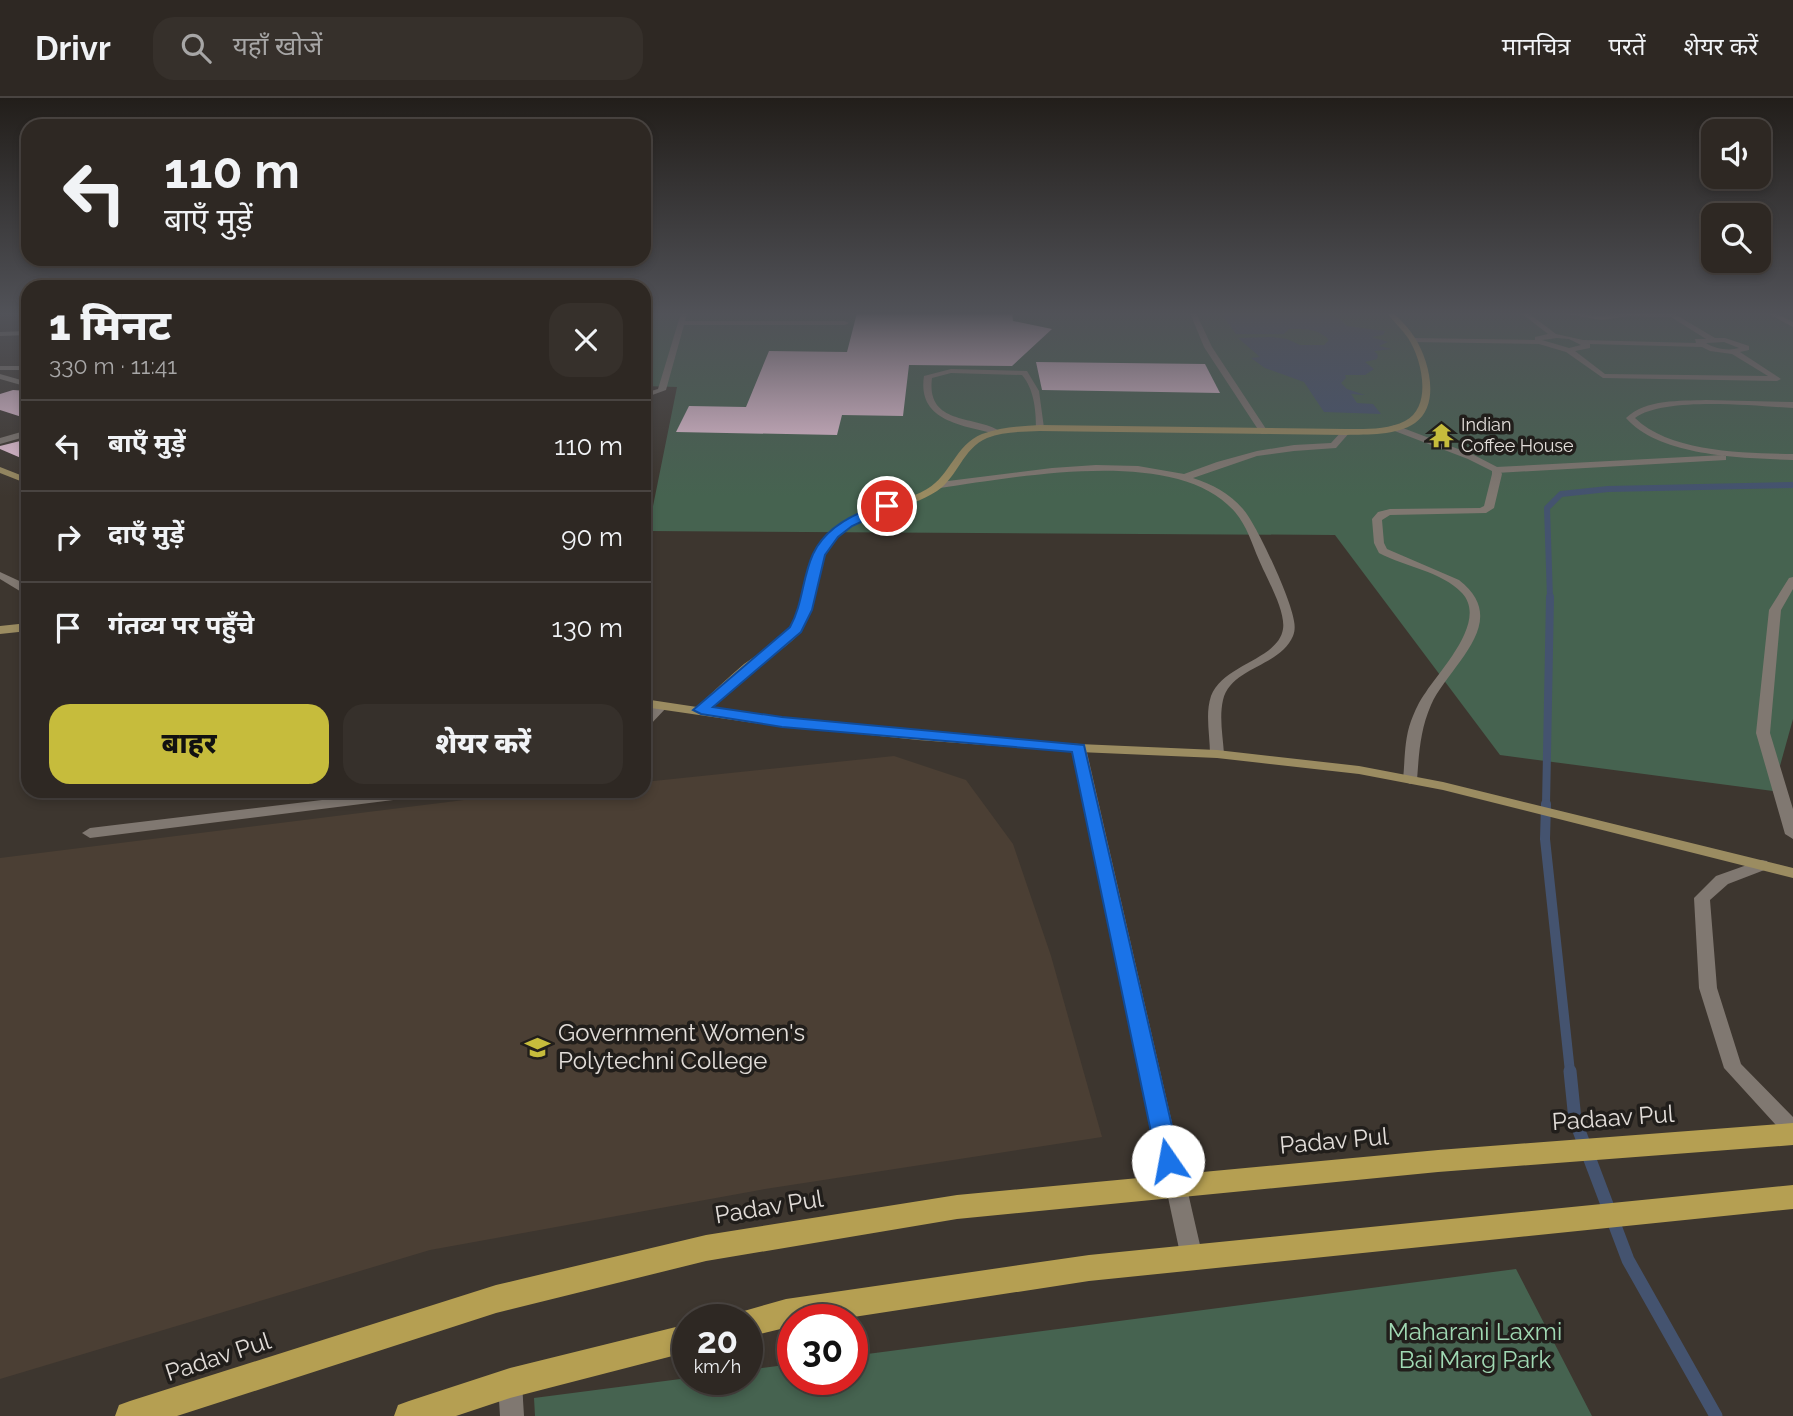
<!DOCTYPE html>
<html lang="hi">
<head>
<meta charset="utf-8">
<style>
  :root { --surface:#2e2823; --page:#36302b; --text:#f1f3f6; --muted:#a7a6a6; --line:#494441; --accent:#c6bc3c }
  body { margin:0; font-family:Raleway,"Noto Sans Devanagari",sans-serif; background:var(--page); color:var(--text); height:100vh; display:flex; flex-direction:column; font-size:26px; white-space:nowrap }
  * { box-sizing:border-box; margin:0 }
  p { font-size:23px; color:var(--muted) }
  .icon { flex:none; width:38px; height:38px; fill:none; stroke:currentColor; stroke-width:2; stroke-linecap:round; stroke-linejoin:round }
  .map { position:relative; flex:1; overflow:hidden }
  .details { position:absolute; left:21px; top:182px; width:630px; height:518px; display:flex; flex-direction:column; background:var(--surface); border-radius:21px; box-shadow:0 4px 10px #0003,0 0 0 2px var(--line) }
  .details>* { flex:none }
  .guide { position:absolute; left:21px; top:21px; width:630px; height:147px; border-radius:21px; box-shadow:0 4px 10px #0003,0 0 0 2px var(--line); background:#2e2823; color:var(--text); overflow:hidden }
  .tools { position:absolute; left:1701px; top:21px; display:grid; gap:14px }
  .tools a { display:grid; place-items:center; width:70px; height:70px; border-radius:14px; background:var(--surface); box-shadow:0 4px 10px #0003,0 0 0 2px var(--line); font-size:35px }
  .speed { position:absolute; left:672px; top:1206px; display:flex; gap:14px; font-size:35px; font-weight:700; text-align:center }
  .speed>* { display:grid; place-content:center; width:91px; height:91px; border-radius:50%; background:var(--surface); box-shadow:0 4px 10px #0003,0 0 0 2px var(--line); line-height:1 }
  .speed small { font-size:18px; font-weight:400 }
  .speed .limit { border:10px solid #d22; background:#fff; color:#111 }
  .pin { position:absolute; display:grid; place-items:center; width:60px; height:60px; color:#fff; margin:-30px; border:4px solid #fff; border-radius:50%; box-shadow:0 2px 7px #0007 }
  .me { position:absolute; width:77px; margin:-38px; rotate:348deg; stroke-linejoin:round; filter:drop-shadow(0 0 5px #0008) }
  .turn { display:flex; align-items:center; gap:24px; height:147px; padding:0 28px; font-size:32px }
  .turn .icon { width:91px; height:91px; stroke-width:2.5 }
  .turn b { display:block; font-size:49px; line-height:60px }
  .round { display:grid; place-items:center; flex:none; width:74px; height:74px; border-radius:21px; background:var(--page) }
  .overview { display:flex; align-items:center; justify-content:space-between; height:119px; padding:0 28px }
  h1 { font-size:42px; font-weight:800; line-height:52px }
  .cta { display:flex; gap:14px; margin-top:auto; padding:14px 28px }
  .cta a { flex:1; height:80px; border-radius:21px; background:var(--accent); color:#111; font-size:28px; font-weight:800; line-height:80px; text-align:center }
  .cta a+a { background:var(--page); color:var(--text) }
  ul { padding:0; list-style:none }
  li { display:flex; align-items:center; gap:21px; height:91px; padding:0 28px; border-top:2px solid var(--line) }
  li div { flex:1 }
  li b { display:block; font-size:26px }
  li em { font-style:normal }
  header { display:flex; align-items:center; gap:42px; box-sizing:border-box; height:98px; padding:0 35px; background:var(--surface); border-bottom:2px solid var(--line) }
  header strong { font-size:33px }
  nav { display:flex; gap:38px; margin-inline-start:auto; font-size:24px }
  .search { width:490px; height:63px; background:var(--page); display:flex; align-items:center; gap:18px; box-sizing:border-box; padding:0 24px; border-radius:21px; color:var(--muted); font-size:26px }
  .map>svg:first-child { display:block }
  .built { fill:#4b3f34 }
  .green { fill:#466350 }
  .water { fill:#44536f }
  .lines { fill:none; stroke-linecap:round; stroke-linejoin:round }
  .stream-far3 { stroke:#44536f; stroke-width:6 }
  .stream-far2 { stroke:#44536f; stroke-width:8 }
  .stream-far1 { stroke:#44536f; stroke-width:10 }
  .stream { stroke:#44536f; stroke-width:13 }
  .building { fill:#edc8dc }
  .lane { fill:#807871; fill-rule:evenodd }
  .street { fill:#807871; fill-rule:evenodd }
  .secondary { fill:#9b8c61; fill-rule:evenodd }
  .primary { fill:#b59f52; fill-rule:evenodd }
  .route { fill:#1a73e8; stroke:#114b97; stroke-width:2 }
  .labels { text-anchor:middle; stroke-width:7; stroke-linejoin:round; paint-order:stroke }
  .far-poi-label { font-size:18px; fill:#e2ddd9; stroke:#211e1b; text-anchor:start }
  .near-poi-label { font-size:24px; fill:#e2ddd9; stroke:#211e1b; text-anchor:start }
  .near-street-label { font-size:24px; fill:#e2ddd9; stroke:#211e1b }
  .near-park-label { font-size:24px; fill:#a0d9b3; stroke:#211e1b }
</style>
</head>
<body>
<header>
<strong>Drivr</strong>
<div class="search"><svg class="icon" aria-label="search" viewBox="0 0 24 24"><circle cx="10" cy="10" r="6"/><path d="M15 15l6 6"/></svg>यहाँ खोजें</div>
<nav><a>मानचित्र</a><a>परतें</a><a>शेयर करें</a></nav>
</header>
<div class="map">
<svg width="1793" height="1318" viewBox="0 0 1793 1318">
  <rect width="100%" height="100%" fill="#3d362f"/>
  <polygon class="built" points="894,658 966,682 1013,746 1051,858 1102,1039 765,1091 430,1152 0,1281 0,760 472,701 553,693 644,693 644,684"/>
  <g class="green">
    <polygon points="644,215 1793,215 1793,621 1773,693 1500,657 1335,437 648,433 677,289 644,288"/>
    <polygon points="1516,1171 1592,1318 535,1318 534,1300 688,1280 747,1281 747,1272 793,1266 793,1281 852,1281 852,1258"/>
  </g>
  <path class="water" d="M1225 215H1323L1339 220 1347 228 1385 233 1383 237 1372 239 1388 244 1379 248 1392 251 1374 253 1378 257 1377 261 1365 264 1374 271 1365 277H1345L1346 280 1341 285 1347 291 1365 297 1351 296 1357 305 1373 306 1381 316 1324 314 1304 284 1265 270 1251 260 1260 259 1238 240 1271 239 1287 241 1300 247H1324L1329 242C1318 230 1304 231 1289 231L1284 236H1236L1223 218Z"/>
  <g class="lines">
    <polyline class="stream-far3" points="1550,500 1547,410 1561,396 1608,391 1793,387"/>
    <polyline class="stream-far2" points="1546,707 1550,499"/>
    <polyline class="stream-far1" points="1546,706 1545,741 1570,974"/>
    <polyline class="stream" points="1570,973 1575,1022 1628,1162 1716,1318"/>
  </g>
  <g class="building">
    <polygon points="857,215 1012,215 1013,223 1052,231 1012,268 909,267 903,318 842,317 837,337 676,334 689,308 746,309 769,253 847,254"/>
    <polygon points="1036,264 1205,266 1220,295 1042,292"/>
    <polygon points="13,292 28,293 28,321 0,312 0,296"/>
    <polygon points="28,341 28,363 0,351 0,348"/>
  </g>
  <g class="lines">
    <g class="lane">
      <path d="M1521 215H1528L1556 236 1583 242 1696 245 1695 241H1706L1671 219 1630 218 1601 222 1562 215 1601 218 1623 215H1673L1715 240H1725L1749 248V252L1740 254 1781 281 1777 283 1603 280 1566 254 1539 246 1413 244 1409 242 1413 240 1535 242V239L1548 236ZM1557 240 1569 241 1581 247 1569 250 1542 242ZM1724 244 1739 250C1729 253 1715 251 1706 245ZM1590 246 1702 249 1710 253 1732 256 1768 278 1605 276 1575 253 1590 250Z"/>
      <path d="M1706 302 1793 304V310C1756 308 1664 298 1635 320 1671 355 1746 355 1793 356V362C1744 360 1660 359 1626 320 1646 301 1680 303 1706 302Z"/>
      <polygon points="1723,357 1726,358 1726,362 1496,375 1491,372 1496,369"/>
    </g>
    <g class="street">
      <polygon points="681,215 687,215 685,223 845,223 849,225 845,227 684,227 666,292 644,300 644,295 658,291"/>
      <polygon points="1190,215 1196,215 1212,249 1268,334 1267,336 1261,336 1204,249"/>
      <polygon points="1767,215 1775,215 1793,224 1793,229"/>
      <polygon points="28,233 28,237 0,238 0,234"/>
      <rect x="0" y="268" width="28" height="4"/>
      <path d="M951 271 1027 273 1039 293 1044 330 1040 333 1036 330C1036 312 1034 291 1022 277L951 275 932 280C926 327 973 317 1000 333L996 336C962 327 917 323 924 278Z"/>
      <polygon points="0,276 28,284 28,289 0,281"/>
      <path d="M1395 327 1474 357 1499 370 1502 376 1494 410 1486 415 1390 417 1382 422 1384 445 1387 451 1459 482C1513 524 1449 567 1431 607 1420 632 1419 656 1417 682L1410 686 1403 682C1405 663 1404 642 1411 623 1415 613 1419 603 1426 594 1441 571 1488 523 1462 495 1441 473 1405 469 1379 455L1374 445 1372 421 1378 414 1390 411 1480 410 1484 408 1492 376V373L1468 361 1392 332V328Z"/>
      <polygon points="28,332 28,338 0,346 0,340"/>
      <path d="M1343 332 1350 334 1336 350 1294 353 1257 358 1193 380C1212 386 1229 395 1243 411 1257 427 1291 501 1294 523 1295 528 1295 533 1293 538 1280 569 1231 569 1223 602 1219 620 1223 639 1224 656L1217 660 1210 656C1210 637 1205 616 1211 598 1223 566 1278 562 1283 531 1286 513 1266 479 1259 462 1252 446 1247 428 1235 414 1178 347 1018 379 940 390L935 387 940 384 1052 370 1096 367 1138 368 1184 376 1217 364 1257 353 1294 347 1331 345Z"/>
      <polygon points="644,358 649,359 651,361 644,364"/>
      <polygon points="0,474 28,487 28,498 0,481"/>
      <polygon points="1793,479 1793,491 1781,512 1770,635 1793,711 1793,741 1785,736 1756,635 1769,512 1789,480"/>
      <polygon points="661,604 668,608 649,628 644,629 644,617 656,605"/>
      <polygon points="1079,646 1086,650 1203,1160 1200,1167 1192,1170 1184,1167 1181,1160 1072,650"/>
      <polygon points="396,693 440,693 433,697 90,740 82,735 90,730"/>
      <polygon points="1761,762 1767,763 1769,767 1767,771 1728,786 1710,802 1717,890 1741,966 1793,1019 1793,1040 1786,1038 1724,970 1699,890 1694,800 1716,778"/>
      <polygon points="510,1273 519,1276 522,1285 524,1318 500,1318 498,1285 501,1276"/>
    </g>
    <g class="secondary">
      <path d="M1387 215H1394C1401 223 1409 230 1415 240 1429 262 1441 307 1415 325 1396 338 1368 336 1346 337L1040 333C1023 334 1004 333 987 340 962 351 958 379 937 393 907 413 867 411 839 437 814 461 821 502 803 530 791 548 770 558 754 571 738 584 724 597 710 611L918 634 1079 646 1217 652 1359 668 1443 684 1793 770V780L1443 692 1359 676 1217 660 1079 654 918 642 754 625 644 609V601L697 609C712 594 728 580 744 566 760 554 783 544 793 526 810 497 806 459 831 433 857 407 897 409 927 391 951 377 955 347 982 336 1001 329 1021 328 1040 327L1346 331C1365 331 1388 332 1405 323 1433 309 1422 261 1408 240 1402 231 1393 223 1387 215Z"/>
      <polygon points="0,369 28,380 28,386 0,375"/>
      <polygon points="28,525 28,533 0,536 0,528"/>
    </g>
    <g class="primary">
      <polygon points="1793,1025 1793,1047 1438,1074 957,1121 706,1163 496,1215 177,1318 115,1318 119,1307 130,1303 496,1187 706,1137 957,1097 1438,1052"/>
      <polygon points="1793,1087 1793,1111 1089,1183 834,1222 793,1222 793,1228 747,1239 747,1222 734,1222 737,1215 786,1201 1089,1157"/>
      <polygon points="688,1226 688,1254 510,1300 456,1318 394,1318 398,1307 409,1303 510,1270"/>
    </g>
  </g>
  <linearGradient id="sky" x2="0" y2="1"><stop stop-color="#221e1a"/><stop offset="0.54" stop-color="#515258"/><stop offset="1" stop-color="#515258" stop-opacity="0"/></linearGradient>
  <rect width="1793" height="399" fill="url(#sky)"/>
  <path class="route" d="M887 405 893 408 891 410 852 428 838 439 825 457 812 512 801 534 713 609 782 619 1084 647 1180 1063 1177 1070 1168 1073 1160 1070 1157 1063 1072 654 782 629 701 616 693 612 790 529C803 506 802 480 813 456 826 428 859 413 887 405Z"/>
  <defs>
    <symbol id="temple-bare" viewBox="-9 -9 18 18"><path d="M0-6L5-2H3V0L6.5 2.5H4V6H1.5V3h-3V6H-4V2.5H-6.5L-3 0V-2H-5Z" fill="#c6bc3c" stroke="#211e1b" stroke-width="2.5" paint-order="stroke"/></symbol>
    <symbol id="university-bare" viewBox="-9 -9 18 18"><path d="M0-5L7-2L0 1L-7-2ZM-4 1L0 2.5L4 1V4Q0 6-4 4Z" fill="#c6bc3c" stroke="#211e1b" stroke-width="2.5" paint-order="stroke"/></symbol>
  </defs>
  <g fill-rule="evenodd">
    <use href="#temple-bare" x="1424" y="320" width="35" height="35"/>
    <use href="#university-bare" x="520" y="932" width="35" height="35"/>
  </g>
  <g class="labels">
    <g class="far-poi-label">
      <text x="1461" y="333">Indian<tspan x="1461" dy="21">Coffee House</tspan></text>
    </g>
    <g class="near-poi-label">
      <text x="558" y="943">Government Women's<tspan x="558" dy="28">Polytechni College</tspan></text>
    </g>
    <g class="near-street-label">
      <text transform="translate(1613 1020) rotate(-4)" y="8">Padaav Pul</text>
      <text transform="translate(1334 1043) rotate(-5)" y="8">Padav Pul</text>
      <text transform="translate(769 1109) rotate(-9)" y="8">Padav Pul</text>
      <text transform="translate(218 1259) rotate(-18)" y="8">Padav Pul</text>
    </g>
    <g class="near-park-label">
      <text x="1475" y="1242">Maharani Laxmi<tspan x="1475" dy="28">Bai Marg Park</tspan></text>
    </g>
  </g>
</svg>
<div class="tools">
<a><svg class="icon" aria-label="sound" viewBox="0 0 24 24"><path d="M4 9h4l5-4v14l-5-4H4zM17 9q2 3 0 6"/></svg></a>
<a><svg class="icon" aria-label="search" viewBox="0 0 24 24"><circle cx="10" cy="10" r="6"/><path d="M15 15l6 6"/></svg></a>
</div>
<div class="speed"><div>20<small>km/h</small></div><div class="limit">30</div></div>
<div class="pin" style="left:887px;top:408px;background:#d93025"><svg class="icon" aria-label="arrive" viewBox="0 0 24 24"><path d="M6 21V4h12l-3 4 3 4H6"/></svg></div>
<svg class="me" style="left:1168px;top:1063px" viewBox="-20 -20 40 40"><circle r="19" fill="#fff"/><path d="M0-13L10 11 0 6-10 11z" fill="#1a73e8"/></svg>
<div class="guide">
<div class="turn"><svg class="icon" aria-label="left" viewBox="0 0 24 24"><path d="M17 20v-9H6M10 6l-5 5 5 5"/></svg><div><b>110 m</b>बाएँ मुड़ें</div></div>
</div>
<section class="details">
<div class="overview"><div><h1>1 मिनट</h1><p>330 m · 11:41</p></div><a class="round"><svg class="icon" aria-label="close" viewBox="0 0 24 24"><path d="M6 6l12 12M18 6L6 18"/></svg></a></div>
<ul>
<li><svg class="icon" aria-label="left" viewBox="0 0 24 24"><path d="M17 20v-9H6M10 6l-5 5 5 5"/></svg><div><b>बाएँ मुड़ें</b></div><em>110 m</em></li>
<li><svg class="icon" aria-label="right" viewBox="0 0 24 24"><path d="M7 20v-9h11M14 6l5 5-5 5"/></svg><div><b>दाएँ मुड़ें</b></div><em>90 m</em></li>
<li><svg class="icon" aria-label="arrive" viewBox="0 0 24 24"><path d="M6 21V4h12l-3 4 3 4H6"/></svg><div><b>गंतव्य पर पहुँचे</b></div><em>130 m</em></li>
</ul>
<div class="cta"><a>बाहर</a><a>शेयर करें</a></div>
</section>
</div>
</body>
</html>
